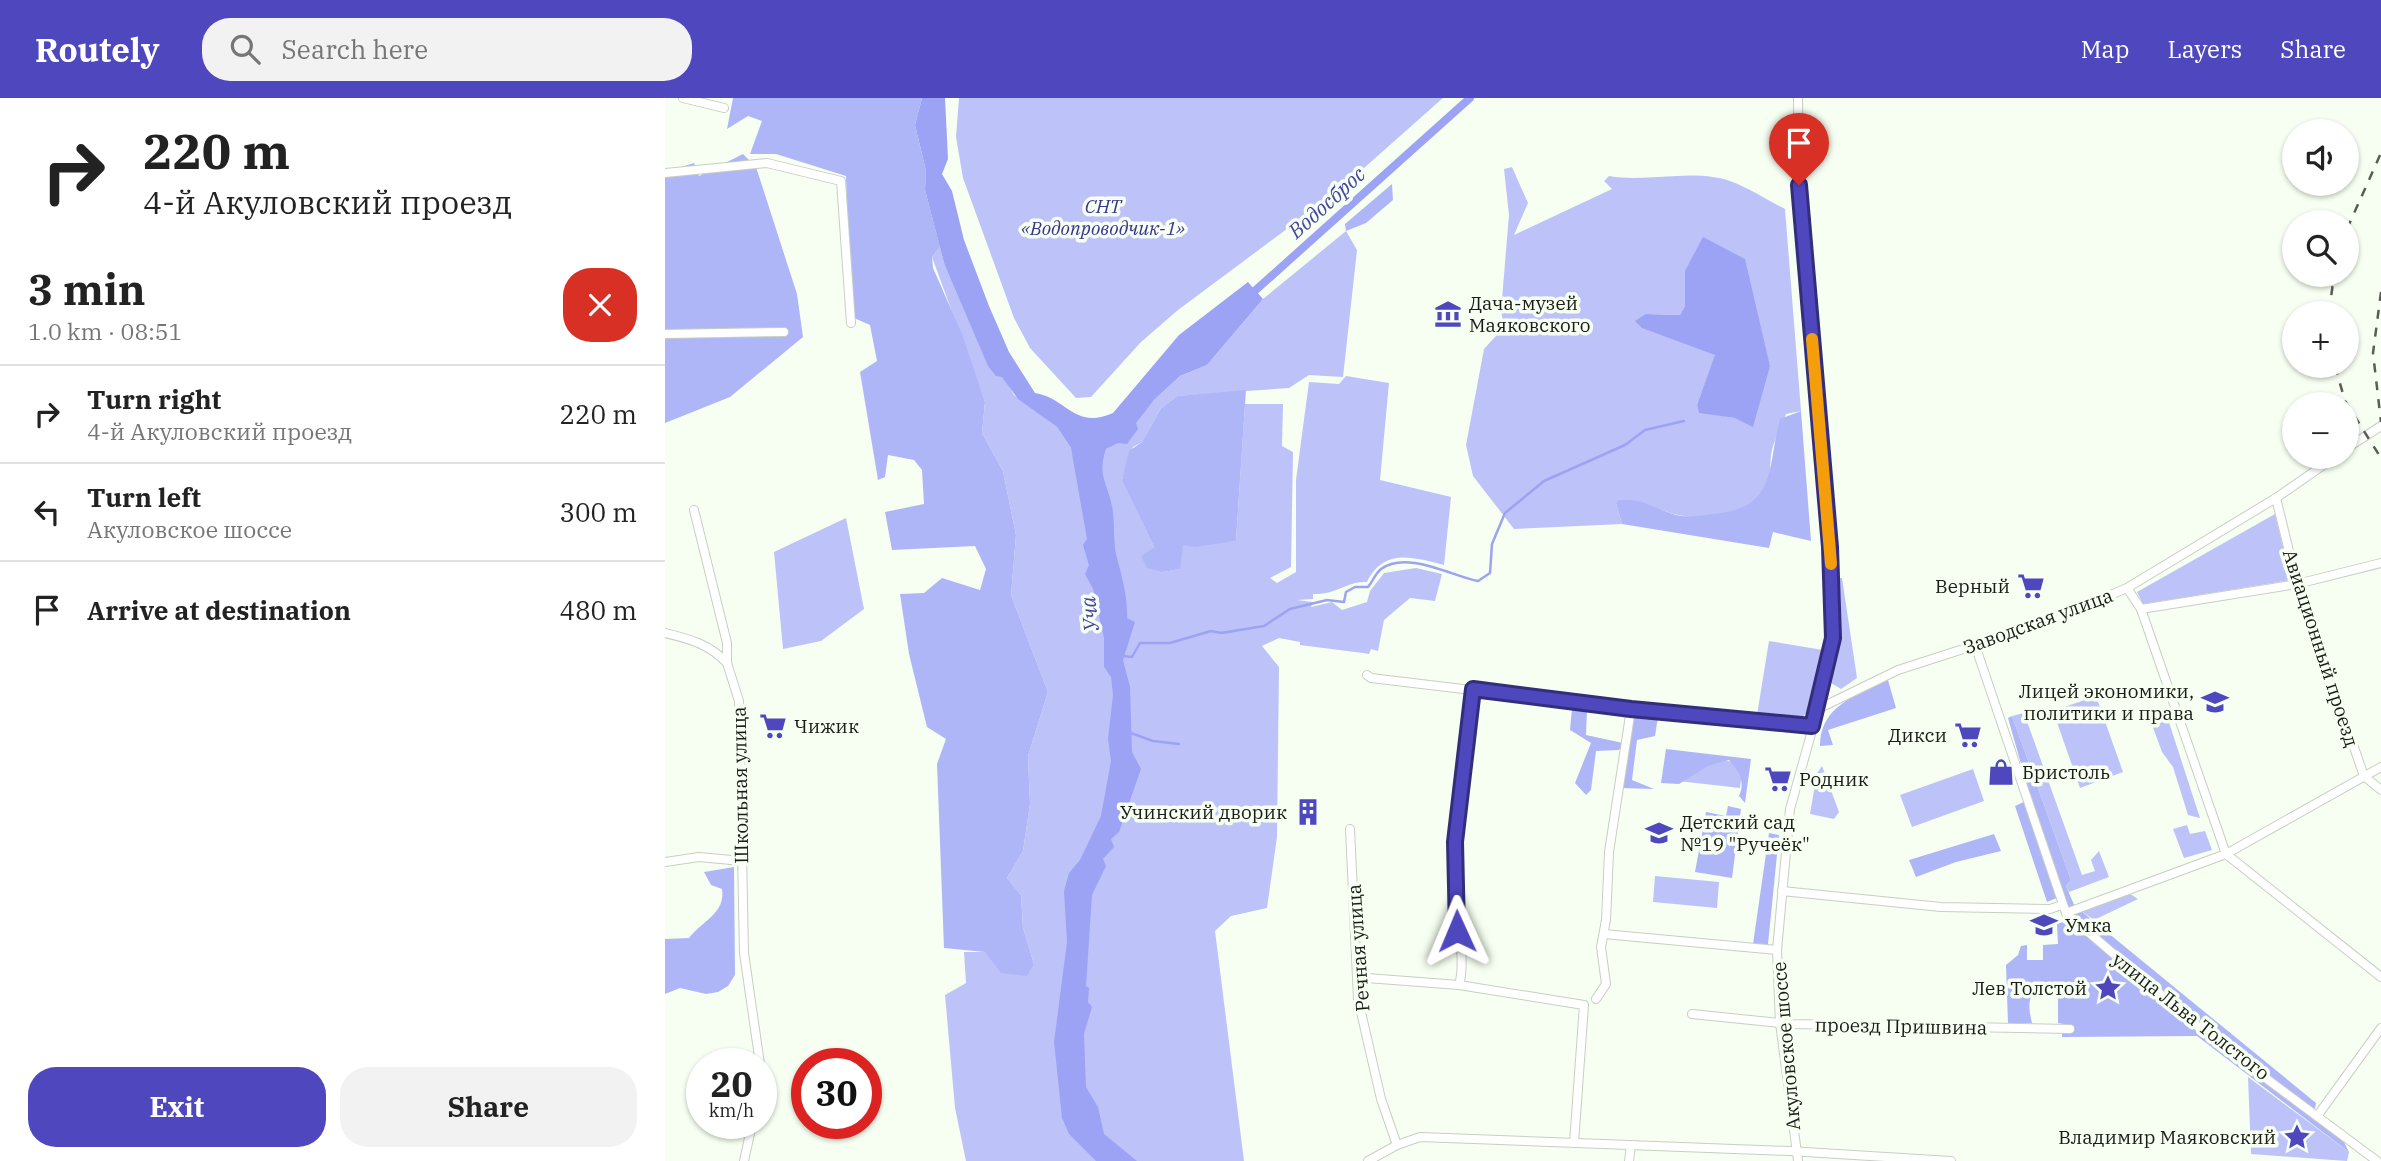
<!DOCTYPE html>
<html lang="en">
<head>
<meta charset="utf-8">
<style>
  :root { --surface:#fff; --page:#f2f2f2; --text:#222; --muted:#767676; --line:#e0e0e0; --accent:#4e47be }
  body { margin:0; font-family:"IBM Plex Serif",serif; background:var(--page); color:var(--text); height:100vh; display:flex; flex-direction:column; font-size:26px; white-space:nowrap }
  * { box-sizing:border-box; margin:0 }
  p { font-size:23px; color:var(--muted) }
  .icon { flex:none; width:38px; height:38px; fill:none; stroke:currentColor; stroke-width:2; stroke-linecap:round; stroke-linejoin:round }
  .map { position:relative; flex:1; overflow:hidden }
  .side { display:flex; flex-direction:column; background:var(--surface); width:665px }
  .side>* { flex:none }
  .guide { background:#fff; color:var(--text); overflow:hidden }
  .buttons { position:absolute; left:1617px; top:21px; display:grid; gap:14px }
  .buttons a { display:grid; place-items:center; width:77px; height:77px; border-radius:50%; background:var(--surface); box-shadow:0 2px 5px #0004; font-size:35px }
  .speed { position:absolute; left:21px; top:950px; display:flex; gap:14px; font-size:35px; font-weight:700; text-align:center }
  .speed>* { display:grid; place-content:center; width:91px; height:91px; border-radius:50%; background:var(--surface); box-shadow:0 2px 5px #0004; line-height:1 }
  .speed small { font-size:18px; font-weight:400 }
  .speed .limit { border:10px solid #d22; background:#fff; color:#111 }
  .pin { position:absolute; display:grid; place-items:center; width:60px; height:60px; color:#fff; margin:-72px -30px; border-radius:50% 50% 50% 0; rotate:-45deg; box-shadow:0 0 7px #0007 }
  .pin .icon { rotate:45deg }
  .me { position:absolute; width:77px; margin:-38px; rotate:359deg; stroke-linejoin:round; filter:drop-shadow(0 0 5px #0008) }
  .turn { display:flex; align-items:center; gap:24px; height:147px; padding:0 28px; font-size:32px }
  .turn .icon { width:91px; height:91px; stroke-width:2.5 }
  .turn b { display:block; font-size:49px; line-height:60px }
  .round { display:grid; place-items:center; flex:none; width:74px; height:74px; border-radius:28px; background:var(--page) }
  .headline { display:flex; align-items:center; justify-content:space-between; height:119px; padding:0 28px }
  h1 { font-size:42px; font-weight:700; line-height:52px }
  .action { display:flex; gap:14px; margin-top:auto; padding:14px 28px }
  .action a { flex:1; height:80px; border-radius:28px; background:var(--accent); color:#fff; font-size:28px; font-weight:700; line-height:80px; text-align:center }
  .action a+a { background:var(--page); color:var(--text) }
  ul { padding:0; list-style:none }
  li { display:flex; align-items:center; gap:21px; height:98px; padding:0 28px; border-top:2px solid var(--line) }
  li div { flex:1 }
  li b { display:block; font-size:26px }
  li em { font-style:normal }
  header { display:flex; align-items:center; gap:42px; box-sizing:border-box; height:98px; padding:0 35px; background:var(--accent); color:#fff }
  header strong { font-size:33px }
  nav { display:flex; gap:38px; margin-inline-start:auto; font-size:24px }
  .search { width:490px; height:63px; background:var(--page); display:flex; align-items:center; gap:18px; box-sizing:border-box; padding:0 24px; border-radius:28px; color:var(--muted); font-size:26px }
  main { display:flex; flex:1; min-height:0 }
  .map>svg:first-child { display:block }
  .green { fill:#bdc3f8; fill-rule:evenodd }
  .forest { fill:#afb6f7 }
  .water { fill:#9ca3f4 }
  .lines { fill:none; stroke-linecap:round; stroke-linejoin:round }
  .stream { stroke:#9ca3f4; stroke-width:2.5 }
  .canal { stroke:#9ca3f4; stroke-width:8 }
  .minor-casing { stroke:#c7cfc2; stroke-width:10 }
  .minor { stroke:#fff; stroke-width:8 }
  .rail { stroke:#595d56; stroke-width:2.5; stroke-dasharray:9 9; stroke-linecap:butt }
  .route-casing { stroke:#332e7c; stroke-width:18 }
  .route { stroke:#4e47be; stroke-width:12 }
  .slow { stroke:#f59e0b; stroke-width:12 }
  .labels { text-anchor:middle; stroke-width:7; stroke-linejoin:round; paint-order:stroke }
  .park-label { font-size:19px; font-style:italic; fill:#393490; stroke:#f6fff1 }
  .poi-label { font-size:19px; fill:#191c17; stroke:#f6fff1; text-anchor:start }
  .street-label { font-size:19px; fill:#191c17; stroke:#f6fff1 }
  .water-label { font-size:21px; font-style:italic; fill:#4644a1; stroke:#f6fff1 }
</style>
</head>
<body>
<header>
<strong>Routely</strong>
<div class="search"><svg class="icon" aria-label="search" viewBox="0 0 24 24"><circle cx="10" cy="10" r="6"/><path d="M15 15l6 6"/></svg>Search here</div>
<nav><a>Map</a><a>Layers</a><a>Share</a></nav>
</header>
<main>
<section class="side">
<div class="guide">
<div class="turn"><svg class="icon" aria-label="right" viewBox="0 0 24 24"><path d="M7 20v-9h11M14 6l5 5-5 5"/></svg><div><b>220 m</b>4-й Акуловский проезд</div></div>
</div>
<div class="headline"><div><h1>3 min</h1><p>1.0 km · 08:51</p></div><a class="round" style="background:#d93025;color:#fff"><svg class="icon" aria-label="close" viewBox="0 0 24 24"><path d="M6 6l12 12M18 6L6 18"/></svg></a></div>
<ul>
<li><svg class="icon" aria-label="right" viewBox="0 0 24 24"><path d="M7 20v-9h11M14 6l5 5-5 5"/></svg><div><b>Turn right</b><p>4-й Акуловский проезд</p></div><em>220 m</em></li>
<li><svg class="icon" aria-label="left" viewBox="0 0 24 24"><path d="M17 20v-9H6M10 6l-5 5 5 5"/></svg><div><b>Turn left</b><p>Акуловское шоссе</p></div><em>300 m</em></li>
<li><svg class="icon" aria-label="arrive" viewBox="0 0 24 24"><path d="M6 21V4h12l-3 4 3 4H6"/></svg><div><b>Arrive at destination</b></div><em>480 m</em></li>
</ul>
<div class="action"><a>Exit</a><a>Share</a></div>
</section>
<div class="map">
<svg width="1716" height="1063" viewBox="0 0 1716 1063">
  <rect width="100%" height="100%" fill="#f6fff1"/>
  <g class="green">
    <polygon points="294,0 778,0 673,93 513,212 476,244 426,299 411,300 365,250 349,220 298,80 291,39"/>
    <path d="M847 69 863 105 849 137 947 91 939 83 944 78C983 85 1027 70 1065 83 1084 90 1102 102 1120 111L1136 313 1121 316C1117 328 1110 340 1107 352 1104 364 1107 377 1101 389 1089 416 1039 423 1013 417 984 410 986 400 951 405L957 426 849 431 808 378 801 347 819 251 839 229 836 213 844 117 839 71ZM1020 173 1097 239 1105 268 1070 320 1034 314 1032 307 1051 257 1009 240 981 216 1015 217 1020 208Z"/>
    <path d="M681 133 692 152 678 279 644 277 624 290 512 298 496 310 477 344 468 349 457 381 489 449 477 458 498 474 514 471 517 447 571 443 580 306H618L617 348 628 354 626 469 605 480 612 485 631 474V382L644 284 674 286 681 278 724 285 715 382 786 399 779 467C747 459 719 450 702 484 681 483 672 497 648 496V501L632 502 648 504 646 509 667 504 677 512 702 504 705 493 719 475 751 470 777 476 770 503 745 500 719 522 713 553 706 551 704 556 698 555 635 547V544L614 540 597 548 614 569 612 739 602 810 566 818 550 833 579 1063H301L290 1010 280 897 301 885 299 854H320L369 866 358 830 356 797 342 780 358 753 365 706 363 658 383 594 346 497 351 437 338 373 317 335 320 304 267 159 275 149 279 165 349 297 392 329 406 350 441 351 453 344 489 302 515 278 542 267 598 201Z"/>
    <polygon points="1610,416 1626,482 1478,506 1472,494"/>
    <polygon points="181,420 199,511 156,543 118,551 109,454"/>
    <polygon points="1173,480 1177,480 1192,580 1176,591 1166,585 1172,538"/>
    <polygon points="1104,543 1158,552 1149,608 1134,622 1092,617"/>
    <polygon points="1431,598 1458,674 1415,690 1388,613"/>
    <polygon points="1500,612 1535,720 1523,717 1508,669 1497,654 1483,616"/>
    <polygon points="1359,615 1417,777 1430,773 1426,762 1434,753 1444,779 1404,794 1401,788 1406,782 1347,618"/>
    <polygon points="1007,656 1078,665 1075,690 1004,682"/>
    <polygon points="1157,668 1174,714 1169,721 1145,716 1152,675"/>
    <polygon points="1308,671 1319,703 1247,729 1235,697"/>
    <polygon points="1522,727 1525,736 1540,733 1547,752 1519,760 1508,731"/>
    <polygon points="990,778 1054,784 1052,810 988,804"/>
    <polygon points="1462,794 1473,801 1429,822 1415,812"/>
    <polygon points="1583,979 1684,1054 1682,1063 1586,1056"/>
  </g>
  <g class="forest">
    <polygon points="68,0 257,0 250,27 261,73 260,92 275,149 267,159 268,170 297,236 320,304 317,335 338,373 351,437 346,497 383,594 363,658 365,706 358,753 342,780 356,797 358,830 369,866 362,878 336,875 320,854 279,850 272,666 281,641 262,629 244,556 235,496 259,495 277,480 315,492 321,471 310,448 227,452 220,414 259,406 257,372 249,362 223,357 220,379 213,382 195,274 212,263 205,227 189,220 184,175 181,78 111,56 85,56 97,23 83,18 62,31"/>
    <polygon points="78,56 91,69 132,196 138,239 65,299 0,325 0,74 29,65 34,78"/>
    <polygon points="727,86 728,102 701,125 681,133 680,126"/>
    <polygon points="581,292 571,443 530,449 518,447 515,471 498,474 482,470 476,458 489,449 457,382 464,353 477,344 496,310 512,298"/>
    <path d="M1136 313 1146 443 1108 434 1104 450 957 426 951 405 954 402C983 401 986 409 1011 417 1023 420 1037 417 1049 416 1113 410 1102 369 1115 321Z"/>
    <path d="M1223 582 1231 610 1163 632 1168 647 1155 648C1155 608 1191 597 1223 582Z"/>
    <polygon points="907,611 922,612 921,637 958,645 954,652 931,653 926,692 921,697 910,685 926,645 905,632"/>
    <polygon points="971,618 993,619 990,638 972,642 967,682 989,691 956,690 966,624"/>
    <polygon points="1347,618 1406,782 1401,788 1410,809 1397,811 1394,799 1382,804 1350,708 1361,703 1389,782 1343,620"/>
    <path d="M1001 651 1086 661 1080 705 1074 698C1081 683 1073 672 1064 662L1043 668 1014 686 996 685Z"/>
    <polygon points="1063,708 1076,711 1067,780 1030,774 1041,714 1061,718"/>
    <polygon points="1104,735 1114,737 1103,846 1088,846"/>
    <polygon points="1329,736 1336,753 1291,764 1251,779 1244,762"/>
    <path d="M69 769 70 877 63 888 53 894 41 896 15 890 0 896V841L24 840C37 823 61 815 57 791L46 787 39 774Z"/>
    <path d="M1415 812 1651 1005 1648 1020 1679 1044 1684 1054 1532 938 1397 939 1398 926 1393 925V898L1387 890C1362 891 1362 904 1367 925H1343L1341 867 1353 857 1356 848 1362 847V862H1378V847L1393 846 1392 826Z"/>
  </g>
  <g class="water">
    <path d="M257 0H280L283 61 277 76 287 93 299 142 324 208 344 254 370 295C402 300 409 332 448 315L514 237 583 184 598 201 542 267 515 278 489 302 471 325 473 331 462 346 453 345 441 351C432 377 442 384 447 408 450 423 448 441 451 456 456 476 463 498 462 520L470 524 458 562 465 589 467 654 476 671 454 734 446 741 449 749 438 761 441 768 427 797 421 888 424 890 423 904 427 909 419 936 421 989 433 1009 439 1036 472 1063H431L404 1036 397 1020 389 944 402 844 399 793 404 775 415 762 436 718 446 663 443 641 448 597 446 579 439 569V540L428 491 420 476 424 467 418 447 422 441 406 350 392 329 353 301 337 279 331 278 323 268 279 165 260 92 261 73 250 27Z"/>
    <polygon points="1038,139 1080,161 1105,268 1088,329 1070,320 1034,315 1032,307 1050,257 977,230 970,223 981,216 1015,217 1020,208 1020,173"/>
  </g>
  <g class="lines">
    <g class="stream">
      <path d="M458 558 467 559 475 545H505L546 533 556 535 599 528 625 511 662 502 679 504 681 494 690 489H703C708 483 710 476 716 471 741 452 787 478 813 483L825 475 827 446 840 415 879 383 960 347 980 332 1019 323"/>
      <polyline points="463,634 488,643 514,646"/>
    </g>
    <polyline class="canal" points="583,199 805,0"/>
    <defs>
      <g id="minor">
        <polyline points="18,0 59,10"/>
        <polyline points="0,75 102,65 176,83 186,225"/>
        <polyline points="0,236 119,234"/>
        <polyline points="1682,350 1716,328"/>
        <polyline points="1611,400 1632,486 1699,678 1716,692"/>
        <polyline points="29,412 62,545 62,565 74,603 79,855 95,966"/>
        <polyline points="1462,490 1476,511 1632,486 1716,465"/>
        <polyline points="1476,511 1561,756 1716,879"/>
        <path d="M0 535C25 541 44 546 62 565"/>
        <polyline points="1310,547 1401,815 1543,937 1712,1063"/>
        <polyline points="702,577 706,580 966,611 1147,628"/>
        <polyline points="1153,611 1233,572 1379,525 1462,490 1611,400 1670,359"/>
        <polyline points="685,731 693,901 716,1001 732,1047"/>
        <polyline points="0,764 34,759 77,763"/>
        <polyline points="1117,793 1276,809 1385,811 1397,807"/>
        <polyline points="1401,815 1561,756 1716,669"/>
        <polyline points="939,836 1112,852"/>
        <polyline points="693,885 702,880 794,887 919,907 909,1045"/>
        <path d="M794 887C801 863 792 827 791 801 790 736 792 653 808 591"/>
        <polyline points="931,901 941,886 936,849 941,822 944,754 966,611"/>
        <polyline points="1027,916 1124,926 1405,931"/>
        <polyline points="1653,1017 1716,930"/>
        <polyline points="79,1063 87,1026"/>
        <polyline points="703,1063 732,1047 755,1039 1124,1053 1286,1063"/>
        <polyline points="964,1063 966,1047"/>
        <polyline points="1133,1063 1115,925 1112,852 1125,711 1153,611 1168,540 1165,449 1134,87 1133,0"/>
      </g>
    </defs>
    <use href="#minor" class="minor-casing"/>
    <use href="#minor" class="minor"/>
    <g class="rail">
      <polyline points="1682,131 1716,55"/>
      <polyline points="1716,194 1708,255 1716,324"/>
      <polyline points="1664,215 1669,177"/>
      <polyline points="1670,268 1680,303 1716,360"/>
    </g>
  </g>
  <g class="lines">
    <defs>
      <polyline id="route" points="792,833 790,744 808,591 966,611 1147,628 1168,540 1165,449 1134,87"/>
    </defs>
    <use href="#route" class="route-casing"/>
    <use href="#route" class="route"/>
    <polyline class="slow" points="1147,241 1166,466"/>
  </g>
  <defs>
    <symbol id="museum-bare" viewBox="-9 -9 18 18"><path d="M0-6L6-3V-2H-6V-3ZM-5-1h2V3h-2ZM-1-1h2V3h-2ZM3-1h2V3H3ZM-6 4H6V6H-6Z" fill="#4e47be" stroke="#f6fff1" stroke-width="2.5" paint-order="stroke"/></symbol>
    <symbol id="supermarket-bare" viewBox="-9 -9 18 18"><path d="M-6-5.5h2.5l.6 2H6L4.5 2H-2.5L-4.4-4H-6ZM-1.5 3.2a1.3 1.3 0 1 0 .1 0ZM3 3.2a1.3 1.3 0 1 0 .1 0Z" fill="#4e47be" stroke="#f6fff1" stroke-width="2.5" paint-order="stroke"/></symbol>
    <symbol id="school-bare" viewBox="-9 -9 18 18"><path d="M0-5L7-2L0 1L-7-2ZM-4 1L0 2.5L4 1V4Q0 6-4 4Z" fill="#4e47be" stroke="#f6fff1" stroke-width="2.5" paint-order="stroke"/></symbol>
    <symbol id="shop-bare" viewBox="-9 -9 18 18"><path d="M-5-2.5h2.3a2.7 3.5 0 0 1 5.4 0H5L5.5 6h-11ZM-1.5-2.5h3a1.5 2.3 0 0 0-3 0Z" fill="#4e47be" stroke="#f6fff1" stroke-width="2.5" paint-order="stroke"/></symbol>
    <symbol id="building-bare" viewBox="-9 -9 18 18"><path d="M-4-6H4V6H1V3H-1V6H-4ZM-2.5-4.3h1.7v1.8h-1.7ZM.8-4.3h1.7v1.8H.8ZM-2.5-1h1.7V.8h-1.7ZM.8-1h1.7V.8H.8Z" fill="#4e47be" stroke="#f6fff1" stroke-width="2.5" paint-order="stroke"/></symbol>
    <symbol id="sight-bare" viewBox="-9 -9 18 18"><path d="M0-6L1.8-2.2L6-1.7L2.9 1.2L3.7 5.4L0 3.3L-3.7 5.4L-2.9 1.2L-6-1.7L-1.8-2.2Z" fill="#4e47be" stroke="#f6fff1" stroke-width="2.5" paint-order="stroke"/></symbol>
  </defs>
  <g fill-rule="evenodd">
    <use href="#museum-bare" x="764" y="197" width="38" height="38"/>
    <use href="#supermarket-bare" x="1347" y="469" width="38" height="38"/>
    <use href="#school-bare" x="1531" y="585" width="38" height="38"/>
    <use href="#supermarket-bare" x="89" y="609" width="38" height="38"/>
    <use href="#supermarket-bare" x="1284" y="618" width="38" height="38"/>
    <use href="#shop-bare" x="1317" y="655" width="38" height="38"/>
    <use href="#supermarket-bare" x="1094" y="662" width="38" height="38"/>
    <use href="#building-bare" x="624" y="695" width="38" height="38"/>
    <use href="#school-bare" x="975" y="716" width="38" height="38"/>
    <use href="#school-bare" x="1360" y="808" width="38" height="38"/>
    <use href="#sight-bare" x="1424" y="871" width="38" height="38"/>
    <use href="#sight-bare" x="1613" y="1020" width="38" height="38"/>
  </g>
  <g class="labels">
    <g class="park-label">
      <text x="438" y="115">СНТ<tspan x="438" dy="22">«Водопроводчик-1»</tspan></text>
    </g>
    <g class="poi-label">
      <text x="804" y="212">Дача-музей<tspan x="804" dy="22">Маяковского</tspan></text>
      <text x="1345" y="495" text-anchor="end">Верный</text>
      <text x="1529" y="600" text-anchor="end">Лицей экономики,<tspan x="1529" dy="22">политики и права</tspan></text>
      <text x="129" y="635">Чижик</text>
      <text x="1282" y="644" text-anchor="end">Дикси</text>
      <text x="1357" y="681">Бристоль</text>
      <text x="1134" y="688">Родник</text>
      <text x="622" y="721" text-anchor="end">Учинский дворик</text>
      <text x="1015" y="731">Детский сад<tspan x="1015" dy="22">№19 "Ручеёк"</tspan></text>
      <text x="1400" y="834">Умка</text>
      <text x="1422" y="897" text-anchor="end">Лев Толстой</text>
      <text x="1611" y="1046" text-anchor="end">Владимир Маяковский</text>
    </g>
    <g class="street-label">
      <text transform="translate(1373 523) rotate(-20)" y="7">Заводская улица</text>
      <text transform="translate(1656 550) rotate(72)" y="7">Авиационный проезд</text>
      <text transform="translate(75 687) rotate(-91)" y="7">Школьная улица</text>
      <text transform="translate(693 850) rotate(-94)" y="7">Речная улица</text>
      <text transform="translate(1526 918) rotate(38)" y="7">улица Льва Толстого</text>
      <text transform="translate(1236 928) rotate(1)" y="7">проезд Пришвина</text>
      <text transform="translate(1121 948) rotate(-95)" y="7">Акуловское шоссе</text>
    </g>
    <g class="water-label">
      <text transform="translate(662 105) rotate(-42)" y="7">Водосброс</text>
      <text transform="translate(425 516) rotate(-97)" y="7">Уча</text>
    </g>
  </g>
</svg>
<div class="buttons">
<a><svg class="icon" aria-label="sound" viewBox="0 0 24 24"><path d="M4 9h4l5-4v14l-5-4H4zM17 9q2 3 0 6"/></svg></a>
<a><svg class="icon" aria-label="search" viewBox="0 0 24 24"><circle cx="10" cy="10" r="6"/><path d="M15 15l6 6"/></svg></a>
<a>+</a>
<a>−</a>
</div>
<div class="speed"><div>20<small>km/h</small></div><div class="limit">30</div></div>
<div class="pin" style="left:1134px;top:87px;background:#d93025"><svg class="icon" aria-label="arrive" viewBox="0 0 24 24"><path d="M6 21V4h12l-3 4 3 4H6"/></svg></div>
<svg class="me" style="left:792px;top:833px" viewBox="-20 -20 40 40"><path d="M0-17L14 15 0 8-14 15z" fill="#4e47be" stroke="#fff" stroke-width="4"/></svg>
</div>
</main>
</body>
</html>
